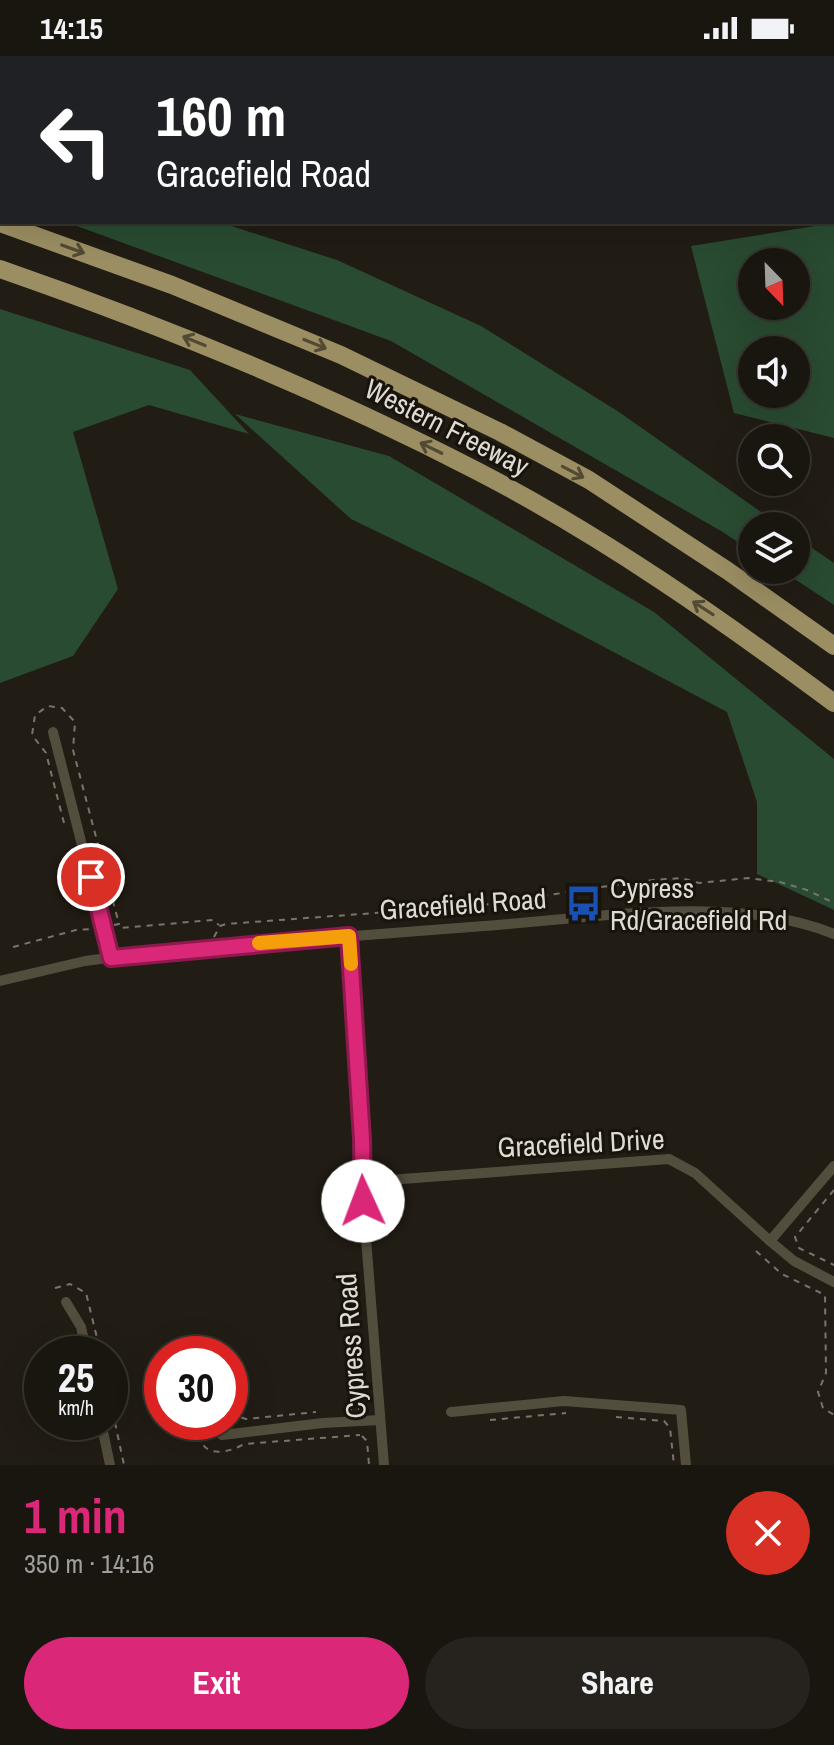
<!DOCTYPE html>
<html lang="en">
<head>
<meta charset="utf-8">
<style>
  :root { --surface:#19150f; --page:#26221d; --text:#f1f3f6; --muted:#9f9f9e; --line:#37342f; --accent:#db2777 }
  body { margin:0; font-family:"Archivo Narrow",sans-serif; background:var(--page); color:var(--text); height:100vh; display:flex; flex-direction:column; font-size:30px; white-space:nowrap }
  * { box-sizing:border-box; margin:0 }
  p { font-size:26px; color:var(--muted) }
  .icon { flex:none; width:44px; height:44px; fill:none; stroke:currentColor; stroke-width:2; stroke-linecap:round; stroke-linejoin:round }
  .map { position:relative; height:1409px; overflow:hidden }
  .side { display:flex; flex-direction:column; background:var(--surface); flex:1 }
  .side>* { flex:none }
  .guide { position:absolute; left:0px; top:0px; width:834px; height:168px; box-shadow:0 8px 32px #0002,0 0 0 2px var(--line); background:#202124; color:#fff; overflow:hidden }
  .needle { width:52px; rotate:157deg }
  .tools { position:absolute; left:738px; top:192px; display:grid; gap:16px }
  .tools a { display:grid; place-items:center; width:72px; height:72px; border-radius:50%; background:var(--surface); box-shadow:0 8px 32px #0002,0 0 0 2px var(--line); font-size:40px }
  .speed { position:absolute; left:24px; top:1280px; display:flex; gap:16px; font-size:40px; font-weight:700; text-align:center }
  .speed>* { display:grid; place-content:center; width:104px; height:104px; border-radius:50%; background:var(--surface); box-shadow:0 8px 32px #0002,0 0 0 2px var(--line); line-height:1 }
  .speed small { font-size:20px; font-weight:400 }
  .speed .limit { border:12px solid #d22; background:#fff; color:#111 }
  .pin { position:absolute; display:grid; place-items:center; width:68px; height:68px; color:#fff; margin:-34px; border:4px solid #fff; border-radius:50%; box-shadow:0 2px 8px #0007 }
  .me { position:absolute; width:88px; margin:-44px; rotate:358deg; stroke-linejoin:round; filter:drop-shadow(0 0 6px #0008) }
  .turn { display:flex; align-items:center; gap:28px; height:168px; padding:0 24px; font-size:36px }
  .turn .icon { width:104px; height:104px; stroke-width:2.5 }
  .turn b { display:block; font-size:56px; line-height:68px }
  .round { display:grid; place-items:center; flex:none; width:84px; height:84px; border-radius:42px; background:var(--page) }
  .overview { display:flex; align-items:center; justify-content:space-between; height:136px; padding:0 24px }
  h1 { font-size:48px; font-weight:700; line-height:60px; color:var(--accent) }
  .action { display:flex; gap:16px; margin-top:auto; padding:16px 24px }
  .action a { flex:1; height:92px; border-radius:48px; background:var(--accent); color:#fff; font-size:32px; font-weight:700; line-height:92px; text-align:center }
  .action a+a { background:var(--page); color:var(--text) }
  .status { display:flex; justify-content:space-between; align-items:center; height:56px; padding:0 40px; background:var(--surface); direction:ltr }
  .status svg { height:22px; fill:currentColor }
  .map>svg:first-child { display:block }
  .green { fill:#294b31; fill-rule:evenodd }
  .lines { fill:none; stroke-linecap:round; stroke-linejoin:round }
  .path { stroke:#79756e; stroke-width:2; stroke-dasharray:6 6; stroke-linecap:butt }
  .street { stroke:#524d3c; stroke-width:10 }
  .highway { stroke:#9b8e63; stroke-width:18 }
  .oneway { stroke:#534a33 }
  .route-casing { stroke:#8e194d; stroke-width:20 }
  .route { stroke:#db2777; stroke-width:14 }
  .slow { stroke:#f59e0b; stroke-width:14 }
  .labels { text-anchor:middle; stroke-width:6; stroke-linejoin:round; paint-order:stroke }
  .street-label { font-size:28px; fill:#dedbd5; stroke:#18130b }
  .poi-label { font-size:28px; fill:#dedbd5; stroke:#18130b; text-anchor:start }
</style>
</head>
<body>
<div class="status"><b>14:15</b><svg viewBox="0 0 49 12"><path d="M0 12V9h3v3zM5 12V6h3v6zM10 12V3h3v9zM15 12V0h3v12zM26 1h20v11H26zM47 4h2v5h-2z"/></svg></div>
<div class="map">
<svg width="834" height="1409" viewBox="0 0 834 1409">
  <rect width="100%" height="100%" fill="#211c14"/>
  <g class="green">
    <polygon points="0,0 119,2 2,2 2,143"/>
    <polygon points="66,166 219,166 337,204 481,270 619,356 781,470 752,470 752,495 721,475 391,285"/>
    <path d="M834 167V382L734 357 691 190ZM796 206V250H752V206ZM796 294V338H752V294Z"/>
    <polygon points="0,253 190,314 249,378 149,349 73,376 118,533 73,600 0,627"/>
    <polygon points="235,358 389,400 654,556 834,703 834,854 757,818 757,746 727,656 479,525 351,463"/>
    <polygon points="796,481 834,507 834,549 781,514 796,514"/>
  </g>
  <g class="lines">
    <g class="path">
      <polyline points="64,767 46,697 32,679 35,659 48,650 62,652 75,666 73,694 119,868"/>
      <polyline points="114,869 119,868 120,872 213,864 219,869"/>
      <polyline points="214,881 220,870 226,868 483,849 641,825 681,822 699,827 748,822 780,826 807,834 834,847"/>
      <polyline points="13,891 76,874 91,873 91,870"/>
      <polyline points="834,1134 795,1181 799,1192 834,1209"/>
      <polyline points="756,1195 782,1218 825,1239 826,1317 818,1336 823,1352 834,1359"/>
      <polyline points="55,1232 70,1228 86,1237 101,1298"/>
      <polyline points="110,1343 124,1409"/>
      <polyline points="359,1351 365,1345 359,1286"/>
      <polyline points="346,1354 359,1353"/>
      <polyline points="230,1358 246,1363 316,1356"/>
      <polyline points="616,1361 664,1365 670,1372 674,1409"/>
      <polyline points="490,1364 566,1357"/>
      <path d="M203 1366C192 1400 222 1401 244 1388L360 1379"/>
      <polyline points="362,1380 367,1385 369,1409"/>
    </g>
    <g class="street">
      <polyline points="826,0 827,2"/>
      <polyline points="832,22 834,27"/>
      <polyline points="53,676 111,902"/>
      <polyline points="349,880 362,1083 363,1145 384,1409"/>
      <path d="M0 925 85 905 139 898C258 887 378 878 497 869 601 861 735 838 834 878"/>
      <polyline points="362,1126 669,1103 695,1117 770,1185 834,1110"/>
      <polyline points="770,1185 794,1205 834,1226"/>
      <polyline points="66,1246 81,1271 87,1298"/>
      <polyline points="451,1356 564,1345 681,1354 686,1409"/>
      <polyline points="101,1366 110,1409"/>
      <polyline points="222,1379 323,1367 380,1364"/>
    </g>
    <g class="highway">
      <polyline points="0,167 172,229 341,299 500,376 589,424 728,515 834,590"/>
      <path d="M0 213C164 270 325 336 479 416 604 481 721 563 834 647"/>
    </g>
  </g>
  <defs><path id="oneway-shaft" d="M-6 0H5M1.5-3L5.5 0L1.5 3" fill="none" stroke-width="1.6" stroke-linecap="round" stroke-linejoin="round" transform="scale(2)"/></defs>
  <g class="oneway">
    <use href="#oneway-shaft" transform="translate(73 193) rotate(20)"/>
    <use href="#oneway-shaft" transform="translate(194 285) rotate(-158)"/>
    <use href="#oneway-shaft" transform="translate(315 288) rotate(22)"/>
    <use href="#oneway-shaft" transform="translate(431 392) rotate(-154)"/>
    <use href="#oneway-shaft" transform="translate(573 416) rotate(28)"/>
    <use href="#oneway-shaft" transform="translate(703 552) rotate(-147)"/>
  </g>
  <g class="lines">
    <defs>
      <polyline id="route" points="91,821 111,902 349,880 362,1083 363,1145"/>
    </defs>
    <use href="#route" class="route-casing"/>
    <use href="#route" class="route"/>
    <polyline class="slow" points="259,887 349,880 351,908"/>
  </g>
  <defs>
    <symbol id="bus-bare" viewBox="-9 -9 18 18"><path d="M-5-6H5V4H4V6H2V4H-2V6H-4V4H-5ZM-3.5-4V0h7V-4ZM-3.5 1.2v1.5H-2V1.2ZM2 1.2v1.5H3.5V1.2Z" fill="#1a4fb4" stroke="#18130b" stroke-width="2.5" paint-order="stroke"/></symbol>
  </defs>
  <g fill-rule="evenodd">
    <use href="#bus-bare" x="558" y="822" width="51" height="51"/>
  </g>
  <g class="labels">
    <g class="street-label">
      <text transform="translate(447 371) rotate(27)" y="10">Western Freeway</text>
      <text transform="translate(463 848) rotate(-4)" y="10">Gracefield Road</text>
      <text transform="translate(581 1087) rotate(-3)" y="10">Gracefield Drive</text>
      <text transform="translate(351 1290) rotate(-94)" y="10">Cypress Road</text>
    </g>
    <g class="poi-label">
      <text x="610" y="842">Cypress<tspan x="610" dy="32">Rd/Gracefield Rd</tspan></text>
    </g>
  </g>
</svg>
<div class="tools">
<a><svg class="needle" viewBox="-14 -14 28 28"><path d="M0-13l5 13h-10z" fill="#e53935"/><path d="M0 13l5-13h-10z" fill="#9f9f9e"/></svg></a>
<a><svg class="icon" aria-label="sound" viewBox="0 0 24 24"><path d="M4 9h4l5-4v14l-5-4H4zM17 9q2 3 0 6"/></svg></a>
<a><svg class="icon" aria-label="search" viewBox="0 0 24 24"><circle cx="10" cy="10" r="6"/><path d="M15 15l6 6"/></svg></a>
<a><svg class="icon" aria-label="layers" viewBox="0 0 24 24"><path d="M12 4l9 5-9 5-9-5zM3 14l9 5 9-5"/></svg></a>
</div>
<div class="speed"><div>25<small>km/h</small></div><div class="limit">30</div></div>
<div class="pin" style="left:91px;top:821px;background:#d93025"><svg class="icon" aria-label="arrive" viewBox="0 0 24 24"><path d="M6 21V4h12l-3 4 3 4H6"/></svg></div>
<svg class="me" style="left:363px;top:1145px" viewBox="-20 -20 40 40"><circle r="19" fill="#fff"/><path d="M0-13L10 11 0 6-10 11z" fill="#db2777"/></svg>
<div class="guide">
<div class="turn"><svg class="icon" aria-label="left" viewBox="0 0 24 24"><path d="M17 20v-9H6M10 6l-5 5 5 5"/></svg><div><b>160 m</b>Gracefield Road</div></div>
</div>
</div>
<section class="side">
<div class="overview"><div><h1>1 min</h1><p>350 m · 14:16</p></div><a class="round" style="background:#d93025;color:#fff"><svg class="icon" aria-label="close" viewBox="0 0 24 24"><path d="M6 6l12 12M18 6L6 18"/></svg></a></div>
<div class="action"><a>Exit</a><a>Share</a></div>
</section>
</body>
</html>
